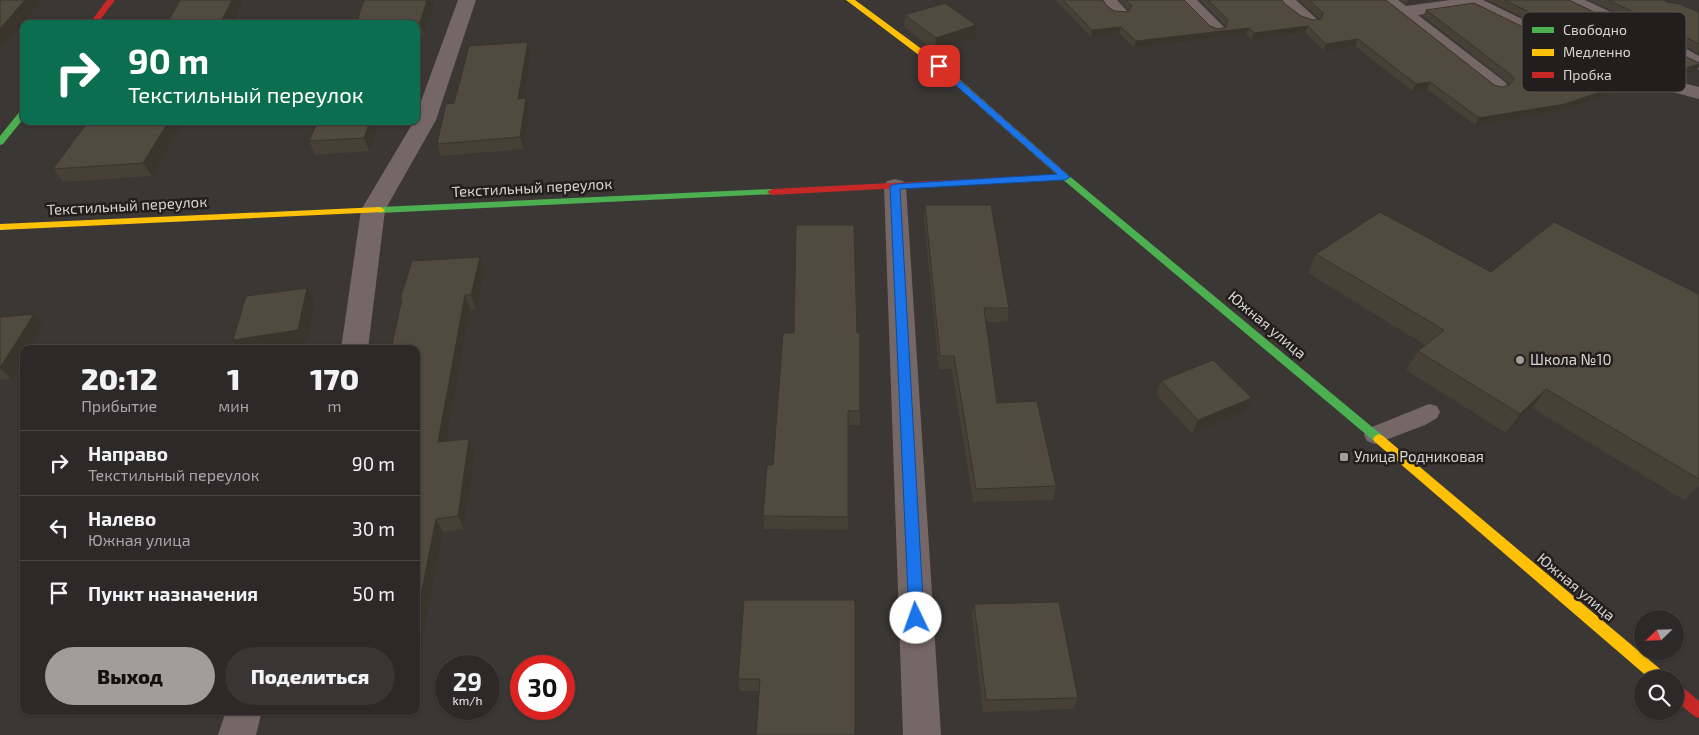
<!DOCTYPE html>
<html lang="ru">
<head>
<meta charset="utf-8">
<style>
  :root { --surface:#2c2928; --page:#383534; --text:#f1f3f6; --muted:#a6a6a8; --line:#484545; --accent:#a19d9b }
  body { margin:0; font-family:"Exo 2",sans-serif; background:var(--page); color:var(--text); height:100vh; display:flex; flex-direction:column; font-size:19px; white-space:nowrap }
  * { box-sizing:border-box; margin:0 }
  p { font-size:16px; color:var(--muted) }
  .icon { flex:none; width:28px; height:28px; fill:none; stroke:currentColor; stroke-width:2; stroke-linecap:round; stroke-linejoin:round }
  .map { position:relative; flex:1; overflow:hidden }
  .panel { position:absolute; left:20px; top:345px; width:400px; height:370px; display:flex; flex-direction:column; background:var(--surface); border-radius:10px; box-shadow:0 1px 4px #0004,0 0 0 1px var(--line) }
  .panel>* { flex:none }
  .hud { position:absolute; left:20px; top:20px; width:400px; height:105px; border-radius:10px; box-shadow:0 1px 4px #0004,0 0 0 1px var(--line); background:#0b6e4f; color:#fff; overflow:hidden }
  .needle { width:32px; rotate:247deg }
  .fabs { position:absolute; left:1634px; top:610px; display:grid; gap:10px }
  .fabs a { display:grid; place-items:center; width:50px; height:50px; border-radius:50%; background:var(--surface); box-shadow:0 1px 4px #0004,0 0 0 1px var(--line); font-size:25px }
  .speed { position:absolute; left:435px; top:655px; display:flex; gap:10px; font-size:25px; font-weight:700; text-align:center }
  .speed>* { display:grid; place-content:center; width:65px; height:65px; border-radius:50%; background:var(--surface); box-shadow:0 1px 4px #0004,0 0 0 1px var(--line); line-height:1 }
  .speed small { font-size:12px; font-weight:400 }
  .speed .limit { border:8px solid #d22; background:#fff; color:#111 }
  .pin { position:absolute; display:grid; place-items:center; width:42px; height:42px; color:#fff; margin:-21px; border-radius:10px; box-shadow:0 2px 8px #0006 }
  .me { position:absolute; width:55px; margin:-28px; rotate:357deg; stroke-linejoin:round; filter:drop-shadow(0 0 4px #0008) }
  .turn { display:flex; align-items:center; gap:18px; height:105px; padding:0 25px; font-size:22px }
  .turn .icon { width:65px; height:65px; stroke-width:2.5 }
  .turn b { display:block; font-size:35px; line-height:42px }
  .eta { display:flex; justify-content:space-evenly; align-items:center; height:85px; text-align:center }
  .eta b { font-size:30px; font-weight:800; line-height:35px }
  .primary-button { display:flex; gap:10px; margin-top:auto; padding:10px 25px }
  .primary-button a { flex:1; height:58px; border-radius:30px; background:var(--accent); color:#111; font-size:20px; font-weight:800; line-height:58px; text-align:center }
  .primary-button a+a { background:var(--page); color:var(--text) }
  ul { padding:0; list-style:none }
  li { display:flex; align-items:center; gap:15px; height:65px; padding:0 25px; border-top:1px solid var(--line) }
  li div { flex:1 }
  li b { display:block; font-size:19px }
  li em { font-style:normal }
  .map>svg:first-child { display:block }
  .lines { fill:none; stroke-linecap:round; stroke-linejoin:round }
  .lane { fill:#766767; fill-rule:evenodd }
  .street { fill:#766767; fill-rule:evenodd }
  .fast { fill:#4caf50; fill-rule:evenodd }
  .slow { fill:#ffc107; fill-rule:evenodd }
  .jam { fill:#c62828; fill-rule:evenodd }
  .wall { fill:#464036 }
  .shaded-wall { fill:#39342c }
  .building { fill:#514a3f; stroke:#39342c }
  .route { fill:#1a73e8; stroke:#114b97 }
  .poi-dot { fill:#a19d9b; stroke:#211e1d; stroke-width:2 }
  .labels { text-anchor:middle; stroke-width:5; stroke-linejoin:round; paint-order:stroke }
  .street-label { font-size:15px; fill:#d8d4d2; stroke:#211e1d }
  .poi-label { font-size:15px; fill:#d8d4d2; stroke:#211e1d; text-anchor:start }
  .key { fill:#211e1d; stroke:#585553; stroke-width:1 }
  .key-label { font-size:14px; fill:#d8d4d2 }
</style>
</head>
<body>
<div class="map">
<svg width="1699" height="735" viewBox="0 0 1699 735">
  <rect width="100%" height="100%" fill="#3a3735"/>
  <g class="lines">
    <polygon class="lane" points="1429,404 1437,406 1440,412 1437,418 1425,425 1375,444 1367,441 1364,435 1367,429"/>
    <g class="street">
      <polygon points="458,0 476,0 436,120 385,210 368,349 341,349 361,210 414,121 416,121 416,115"/>
      <path d="M1098 0H1117L1129 13 1126 17C1113 20 1105 10 1098 0Z"/>
      <polygon points="1178,0 1197,0 1225,28 1223,32 1216,34 1209,32"/>
      <path d="M1276 0H1296L1319 21 1317 25C1302 28 1284 12 1276 0Z"/>
      <polygon points="1378,0 1398,0 1406,6 1450,0 1483,0 1621,67 1699,87 1699,99 1607,75 1471,8 1418,15 1505,82 1508,86 1505,90 1498,92 1491,90"/>
      <polygon points="1561,0 1585,0 1667,38 1699,56 1699,70 1564,4"/>
      <polygon points="895,179 903,181 906,186 941,735 903,735 884,186 887,181"/>
      <polygon points="226,711 262,711 256,735 218,735"/>
    </g>
    <g class="fast">
      <polygon points="21,110 24,110 24,118 3,144 0,145 0,136"/>
      <polygon points="1064,173 1067,174 1383,436 1385,439 1383,442 1375,442 1061,178 1061,174"/>
      <polygon points="772,189 775,190 775,194 380,213 375,210 380,207"/>
    </g>
    <g class="slow">
      <polygon points="846,0 855,0 942,64 1067,174 1067,178 1061,178 936,68"/>
      <polygon points="380,207 385,210 383,212 0,230 0,224"/>
      <polygon points="1379,434 1383,436 1666,674 1668,679 1650,679 1375,442 1373,439 1375,436"/>
    </g>
    <g class="jam">
      <polygon points="107,0 115,0 97,24 89,24"/>
      <polygon points="1065,174 1068,175 1068,179 772,195 767,192 772,189"/>
      <polygon points="1675,683 1680,685 1699,701 1699,718 1694,716 1675,700"/>
    </g>
  </g>
  <g class="wall">
    <polygon points="435,0 424,36 416,36 416,24 356,24"/>
    <polygon points="1055,0 1103,0 1106,5 1114,11 1128,12 1129,11 1119,0 1184,0 1210,26 1218,29 1226,27 1226,26 1200,0 1282,0 1285,4 1301,16 1313,20 1320,19 1299,0 1386,0 1494,85 1502,87 1509,85 1506,81 1423,16 1426,10 1637,85 1561,111 1475,125 1427,89 1412,91 1355,46 1324,51 1305,32 1252,40 1246,34 1134,48 1119,33 1091,37"/>
    <polygon points="1401,0 1436,0 1407,4"/>
    <polygon points="1487,0 1569,0 1699,63 1699,67 1696,71 1672,78 1622,65"/>
    <polygon points="1589,0 1664,0 1666,2 1699,12 1699,54 1668,36"/>
    <polygon points="905,15 975,38 935,51 904,27"/>
    <polygon points="528,42 531,54 523,98 529,110 524,149 441,156 437,144 454,103"/>
    <polygon points="185,121 152,176 63,182 53,169 94,122"/>
    <polygon points="318,121 381,121 369,151 315,155 309,141"/>
    <polygon points="925,205 1009,308 1007,322 986,322 997,403 1056,486 1053,500 973,502 952,369 939,369 924,219"/>
    <polygon points="1316,254 1699,294 1699,486 1684,500 1532,408 1506,433 1406,370 1418,351 1425,345 1308,273"/>
    <polygon points="485,271 476,309 470,309 447,441 469,439 475,452 464,529 443,532 421,649 416,650 416,349 400,299"/>
    <polygon points="34,314 43,325 11,379 0,380 0,317"/>
    <polygon points="857,333 860,333 860,425 848,425 848,530 764,529 763,516 773,465"/>
    <polygon points="1161,381 1245,411 1192,434 1156,394"/>
    <polygon points="744,600 855,735 759,691 740,691 738,679"/>
    <polygon points="974,604 1078,698 1073,709 983,712 972,616"/>
  </g>
  <g class="shaded-wall">
    <polygon points="25,0 42,0 0,51 0,29"/>
    <polygon points="232,0 243,0 232,24 220,24"/>
    <polygon points="427,0 435,0 424,36 420,23"/>
    <polygon points="1408,0 1436,0 1407,4"/>
    <polygon points="976,25 975,38 935,51 936,38"/>
    <polygon points="1308,26 1305,32 1252,40 1254,33"/>
    <polygon points="1121,27 1119,33 1091,37 1092,30"/>
    <polygon points="1249,28 1246,34 1134,48 1136,41"/>
    <polygon points="1358,39 1355,46 1324,51 1326,44"/>
    <polygon points="528,42 531,54 521,110 518,99"/>
    <polygon points="1699,64 1699,67 1696,71 1672,78 1677,71"/>
    <polygon points="1642,78 1637,85 1561,111 1475,125 1479,118"/>
    <polygon points="1430,82 1427,89 1412,91 1416,84"/>
    <polygon points="526,98 529,110 524,149 520,137"/>
    <polygon points="169,121 185,121 152,176 143,163"/>
    <polygon points="370,121 381,121 369,151 364,138"/>
    <polygon points="480,257 485,271 476,309 471,295"/>
    <polygon points="307,288 315,302 306,344 275,349 239,349 233,340"/>
    <polygon points="465,295 470,309 444,456 438,442"/>
    <polygon points="34,314 43,325 29,349 24,349 24,357 11,379 0,368"/>
    <polygon points="1546,389 1532,408 1506,433 1520,414"/>
    <polygon points="1252,398 1245,411 1192,434 1198,420"/>
    <polygon points="469,439 475,452 464,529 458,516"/>
    <polygon points="436,519 443,532 421,649 416,642 416,619"/>
  </g>
  <g class="building">
    <polygon points="0,0 25,0 0,29"/>
    <polygon points="180,0 232,0 220,24 160,24 161,21 169,20"/>
    <polygon points="364,0 427,0 420,23 356,24"/>
    <polygon points="1063,0 1103,0 1106,5 1114,11 1128,12 1132,6 1126,0 1184,0 1210,26 1218,29 1226,27 1228,20 1208,0 1282,0 1285,4 1301,16 1313,20 1321,19 1323,13 1309,0 1386,0 1494,85 1502,87 1509,85 1514,79 1510,74 1426,10 1474,3 1611,70 1642,78 1565,104 1479,118 1430,82 1416,84 1358,39 1326,44 1308,26 1254,33 1249,28 1136,41 1121,27 1092,30"/>
    <polygon points="1504,0 1569,0 1699,63 1699,64 1677,71 1626,58"/>
    <polygon points="1608,0 1664,0 1666,2 1679,4 1699,12 1699,44 1672,30"/>
    <polygon points="945,3 976,25 936,38 905,15"/>
    <polygon points="528,42 518,99 526,98 520,137 437,144 446,104 454,103 469,46"/>
    <polygon points="94,121 169,121 143,163 53,169 87,123 94,122"/>
    <polygon points="318,121 370,121 364,138 309,141"/>
    <polygon points="925,205 991,205 1009,308 984,308 997,403 1037,401 1056,486 976,489 954,356 940,356"/>
    <polygon points="1380,212 1491,272 1554,222 1699,294 1699,479 1546,389 1520,414 1418,351 1444,330 1316,254"/>
    <polygon points="796,225 854,225 857,333 860,333 860,411 848,411 848,517 763,516 767,465 773,465 783,333 794,333"/>
    <polygon points="480,257 471,295 465,295 438,442 469,439 458,516 436,519 416,619 416,349 391,349 402,299 400,299 412,261"/>
    <polygon points="307,288 298,330 233,340 246,296"/>
    <polygon points="34,314 0,368 0,317"/>
    <polygon points="1213,360 1252,398 1198,420 1161,381"/>
    <polygon points="744,600 855,600 855,735 756,735 760,679 738,679"/>
    <polygon points="1059,602 1078,698 986,700 974,604"/>
  </g>
  <polygon class="route" points="936,64 941,64 1070,177 1065,180 900,189 924,618 921,622 916,624 912,622 909,618 890,186 895,184 1057,174 936,68"/>
  <g class="poi-dot">
    <circle cx="1520" cy="360" r="5"/>
    <rect x="1339" y="452" width="10" height="10" rx="2.5"/>
  </g>
  <g class="labels">
    <g class="street-label">
      <text transform="translate(532 188) rotate(-3)" y="5">Текстильный переулок</text>
      <text transform="translate(127 206) rotate(-3)" y="5">Текстильный переулок</text>
      <text transform="translate(1267 325) rotate(40)" y="5">Южная улица</text>
      <text transform="translate(1576 587) rotate(40)" y="5">Южная улица</text>
    </g>
    <g class="poi-label">
      <text x="1530" y="365">Школа №10</text>
      <text x="1354" y="462">Улица Родниковая</text>
    </g>
  </g>
  <rect x="1522" y="12" width="164" height="80" rx="8" class="key"/>
  <rect x="1532" y="27" width="22" height="6" fill="#4caf50"/>
  <rect x="1532" y="49" width="22" height="7" fill="#ffc107"/>
  <rect x="1532" y="72" width="22" height="6" fill="#c62828"/>
  <g class="key-label">
    <text x="1563" y="35">Свободно</text>
    <text x="1563" y="57">Медленно</text>
    <text x="1563" y="80">Пробка</text>
  </g>
</svg>
<div class="fabs">
<a><svg class="needle" viewBox="-14 -14 28 28"><path d="M0-13l5 13h-10z" fill="#e53935"/><path d="M0 13l5-13h-10z" fill="#a6a6a8"/></svg></a>
<a><svg class="icon" aria-label="search" viewBox="0 0 24 24"><circle cx="10" cy="10" r="6"/><path d="M15 15l6 6"/></svg></a>
</div>
<div class="speed"><div>29<small>km/h</small></div><div class="limit">30</div></div>
<div class="pin" style="left:939px;top:66px;background:#d93025"><svg class="icon" aria-label="arrive" viewBox="0 0 24 24"><path d="M6 21V4h12l-3 4 3 4H6"/></svg></div>
<svg class="me" style="left:916px;top:618px" viewBox="-20 -20 40 40"><circle r="19" fill="#fff"/><path d="M0-13L10 11 0 6-10 11z" fill="#1a73e8"/></svg>
<div class="hud">
<div class="turn"><svg class="icon" aria-label="right" viewBox="0 0 24 24"><path d="M7 20v-9h11M14 6l5 5-5 5"/></svg><div><b>90 m</b>Текстильный переулок</div></div>
</div>
<section class="panel">
<div class="eta">
<div><b>20:12</b><p>Прибытие</p></div>
<div><b>1</b><p>мин</p></div>
<div><b>170</b><p>m</p></div>
</div>
<ul>
<li><svg class="icon" aria-label="right" viewBox="0 0 24 24"><path d="M7 20v-9h11M14 6l5 5-5 5"/></svg><div><b>Направо</b><p>Текстильный переулок</p></div><em>90 m</em></li>
<li><svg class="icon" aria-label="left" viewBox="0 0 24 24"><path d="M17 20v-9H6M10 6l-5 5 5 5"/></svg><div><b>Налево</b><p>Южная улица</p></div><em>30 m</em></li>
<li><svg class="icon" aria-label="arrive" viewBox="0 0 24 24"><path d="M6 21V4h12l-3 4 3 4H6"/></svg><div><b>Пункт назначения</b></div><em>50 m</em></li>
</ul>
<div class="primary-button"><a>Выход</a><a>Поделиться</a></div>
</section>
</div>
</body>
</html>
